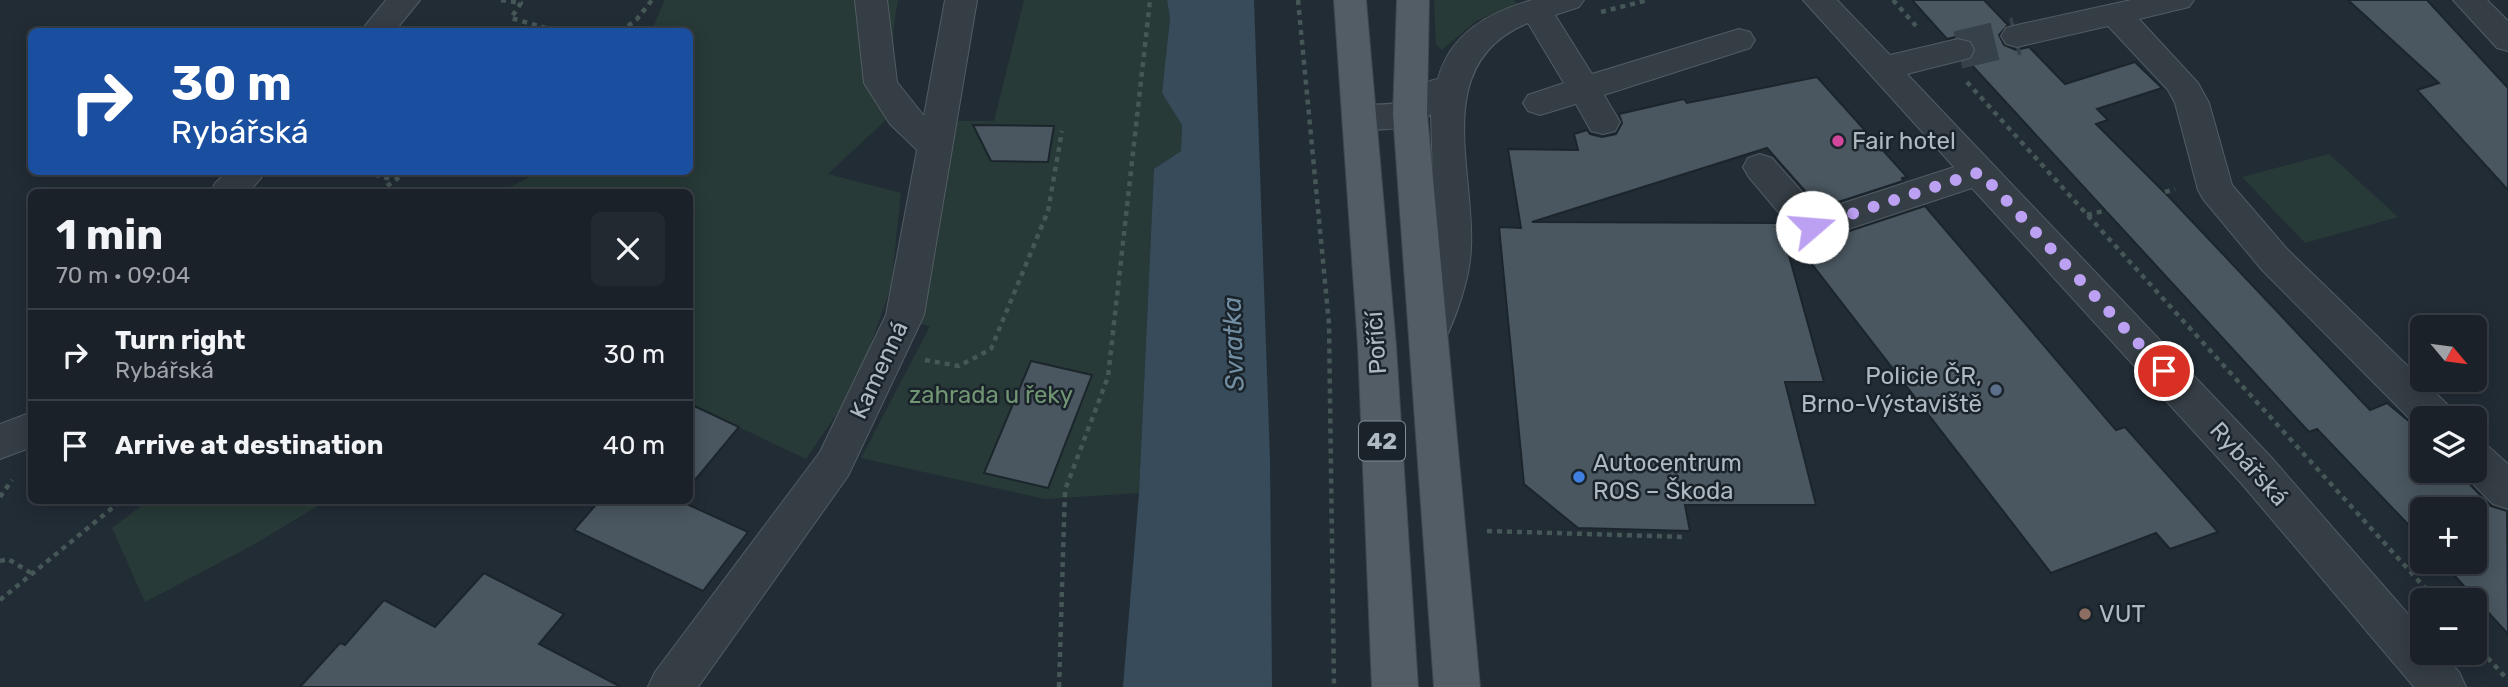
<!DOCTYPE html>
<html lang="en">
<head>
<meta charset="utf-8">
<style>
  :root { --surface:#1a2128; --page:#232930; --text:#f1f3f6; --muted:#9fa3a8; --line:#383e45 }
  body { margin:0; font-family:Rubik,sans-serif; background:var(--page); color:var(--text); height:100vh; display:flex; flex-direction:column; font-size:26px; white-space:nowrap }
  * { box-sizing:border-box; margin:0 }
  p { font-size:23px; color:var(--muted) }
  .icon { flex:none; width:38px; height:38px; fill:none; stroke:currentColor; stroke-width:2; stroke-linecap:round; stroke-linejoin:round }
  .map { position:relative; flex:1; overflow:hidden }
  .panel { position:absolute; left:28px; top:189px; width:665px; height:315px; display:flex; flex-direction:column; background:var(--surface); border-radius:10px; box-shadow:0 4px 18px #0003,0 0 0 2px var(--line) }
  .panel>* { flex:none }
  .banner { position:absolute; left:28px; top:28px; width:665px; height:147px; border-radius:10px; box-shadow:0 4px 18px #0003,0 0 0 2px var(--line); background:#1a4fa0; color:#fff; overflow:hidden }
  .needle { width:46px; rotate:119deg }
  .buttons { position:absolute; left:2410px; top:315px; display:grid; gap:14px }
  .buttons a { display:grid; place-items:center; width:77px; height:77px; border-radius:10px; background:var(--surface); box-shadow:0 4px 18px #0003,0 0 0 2px var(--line); font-size:35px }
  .pin { position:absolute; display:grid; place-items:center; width:60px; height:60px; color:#fff; margin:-30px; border:4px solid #fff; border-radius:50%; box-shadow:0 2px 7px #0007 }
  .me { position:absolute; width:77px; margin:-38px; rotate:72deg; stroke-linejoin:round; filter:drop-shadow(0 0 5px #0008) }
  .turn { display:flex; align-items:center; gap:24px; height:147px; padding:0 28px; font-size:32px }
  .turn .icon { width:91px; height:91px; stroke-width:2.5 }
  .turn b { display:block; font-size:49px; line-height:60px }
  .round { display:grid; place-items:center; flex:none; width:74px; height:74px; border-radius:10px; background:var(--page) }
  .summary { display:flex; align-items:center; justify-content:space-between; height:119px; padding:0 28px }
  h1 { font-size:42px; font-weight:700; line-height:52px }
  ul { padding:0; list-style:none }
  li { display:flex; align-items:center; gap:21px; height:91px; padding:0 28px; border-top:2px solid var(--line) }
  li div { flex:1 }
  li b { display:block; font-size:26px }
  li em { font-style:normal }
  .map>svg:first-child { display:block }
  .green { fill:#273a37 }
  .water { fill:#374b5a }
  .building { fill:#4a5760; stroke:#1c252c; stroke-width:2 }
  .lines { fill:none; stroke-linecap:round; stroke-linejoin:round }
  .minor-tunnel { stroke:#37414a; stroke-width:38; stroke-dasharray:38 19; stroke-linecap:butt }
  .minor-casing { stroke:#525c63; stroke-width:2 }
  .major-casing { stroke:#3e474f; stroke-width:2 }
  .path { stroke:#455756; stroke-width:4.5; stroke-dasharray:5 5; stroke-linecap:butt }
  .minor { fill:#353e45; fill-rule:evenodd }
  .major { fill:#535d65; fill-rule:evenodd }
  .route { stroke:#bca0f2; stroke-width:12; stroke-dasharray:0 21.6 }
  .hotel-dot { fill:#d1479c; stroke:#1b232a; stroke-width:2.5 }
  .service-dot { fill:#5c6f8a; stroke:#1b232a; stroke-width:2.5 }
  .shop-dot { fill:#3f7fe0; stroke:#1b232a; stroke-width:2.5 }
  .education-dot { fill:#8d6e63; stroke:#1b232a; stroke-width:2.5 }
  .labels { text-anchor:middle; stroke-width:5; stroke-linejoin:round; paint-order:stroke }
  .shield { fill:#1b232a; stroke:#838c94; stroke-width:2 }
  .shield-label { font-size:23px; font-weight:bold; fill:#afb9c2 }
  .poi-label { font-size:24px; fill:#afb9c2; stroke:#1b232a; text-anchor:start }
  .street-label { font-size:24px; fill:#afb9c2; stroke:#1b232a }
  .park-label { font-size:24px; fill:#719674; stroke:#1b232a }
  .water-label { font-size:26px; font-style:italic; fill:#728ea3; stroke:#1b232a }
</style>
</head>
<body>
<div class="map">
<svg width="2508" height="687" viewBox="0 0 2508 687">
  <rect width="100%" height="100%" fill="#222c35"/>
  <g class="green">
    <path d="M665 0H898C891 37 891 68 904 103L828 174 901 193 891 287 868 352 840 409 806 459 690 404V192H501L539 172H690V32L651 31Z"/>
    <polygon points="1024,0 1167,0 1170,18 1162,93 1182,125 1181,151 1154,169 1139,493 1045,499 861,458 930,326 920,324 955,121 994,121"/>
    <polygon points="1434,0 1513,0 1518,3 1476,21 1442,50 1436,45"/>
    <polygon points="2329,154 2398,217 2305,243 2242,177"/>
    <polygon points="148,501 148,500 326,501 253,545 145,602 112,528"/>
  </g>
  <polygon class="water" points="1167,0 1254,0 1270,460 1272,687 1123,687 1139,493 1154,169 1181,151 1182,125 1162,93 1170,18"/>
  <g class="building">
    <polygon points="1912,0 1984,0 2008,25 1999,35 2004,45 2016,50 2029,47 2065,84 2135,62 2162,88 2097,109 2108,120 2096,124 2170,198 2370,410 2387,403 2422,432 2422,471 2457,471 2491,506 2507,511 2508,634 2442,562 2474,562 2474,509 2422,509 2422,539 2317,429 2309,432 1968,61 1976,51 1972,41 1959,36 1947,39"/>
    <polygon points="2348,0 2427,0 2508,88 2508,190 2417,90 2439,83"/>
    <polygon points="1817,77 1907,177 1902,178 1903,181 1820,208 1767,148 1532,222 1780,223 1824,382 1785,382 1816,505 1685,505 1690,531 1578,528 1524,484 1499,227 1521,228 1508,149 1578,150 1574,134 1587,130 1590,134 1602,137 1616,134 1622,123 1619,114 1684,99 1687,103"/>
    <polygon points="973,125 1054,126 1048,162 991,161"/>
    <polygon points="1925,206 2116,430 2125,427 2218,532 2170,549 2156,533 2051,573 1780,223 1784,223 1798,240 1813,243"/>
    <polygon points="1031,361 1092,375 1048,488 984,473"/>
    <polygon points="690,404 739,427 690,486"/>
    <polygon points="600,500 678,500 748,532 703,591 574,530"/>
    <polygon points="484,573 564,614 539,644 621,687 300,687 340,643 345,645 384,600 435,627"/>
  </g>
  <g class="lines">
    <polyline class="minor-tunnel" points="1958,50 2017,36"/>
    <defs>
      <g id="minor">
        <polygon points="386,0 420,0 394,32 360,32"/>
        <polygon points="855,0 887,0 897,82 924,116 945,0 977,0 924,315 848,476 698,687 648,687 655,672 820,452 886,315 917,150 890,124 864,83"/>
        <path d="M1532 0H1584L1579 7 1555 15 1592 74 1739 29 1750 32 1755 40 1750 48 1604 95 1620 122 1615 131 1603 134 1591 131 1576 104 1540 115 1528 111 1523 103 1528 95 1564 83 1528 23C1430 63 1475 169 1471 248 1470 279 1456 318 1442 346L1428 350 1414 346 1409 335 1428 279 1435 247 1431 114C1412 132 1372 132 1348 125L1343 116 1348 107C1365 102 1383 107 1400 102 1415 98 1420 81 1438 79 1450 33 1490 12 1532 0Z"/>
        <polygon points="1803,0 1837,0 1890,55 1958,39 1970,42 1974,50 1970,58 1907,74 2271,457 2422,630 2422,653 2442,653 2459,672 2466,687 2414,687 2241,483 1972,188 1812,241 1799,237 1748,176 1743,167 1748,158 1760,154 1772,158 1819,211 1954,167"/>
        <polygon points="2131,0 2194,0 2189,7 2139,19 2198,83 2209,103 2232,185 2288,250 2449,406 2455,418 2422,418 2421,430 2262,270 2203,199 2198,190 2175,103 2168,90 2108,26 2017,47 2006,44 2001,36 2006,28 2017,25"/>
        <polygon points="2453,0 2487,0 2508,21 2508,51 2497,48"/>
        <polygon points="227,172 266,172 249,192 211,192 215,183"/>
        <polygon points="32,412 32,447 0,459 0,424"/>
        <polygon points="2474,441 2488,446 2508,464 2508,509 2493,504 2460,471 2474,471"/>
      </g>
      <g id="major">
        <polygon points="1334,0 1366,0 1396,346 1418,687 1372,687 1358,346"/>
        <polygon points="1397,0 1429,0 1427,114 1480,687 1434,687 1393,114"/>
      </g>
    </defs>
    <use href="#minor" class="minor-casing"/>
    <use href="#major" class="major-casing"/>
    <g class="path">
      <polyline points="501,0 521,3 511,18 560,32"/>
      <polyline points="1298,0 1329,324 1334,687"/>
      <polyline points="1893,0 1916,26"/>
      <polyline points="1601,12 1648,0"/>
      <polyline points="620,32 637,19 652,0"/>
      <polyline points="1967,82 2436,600"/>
      <polyline points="365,172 394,180"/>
      <polyline points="379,192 406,172"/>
      <polyline points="2165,192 2175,189"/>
      <polyline points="2087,215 2107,210"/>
      <polyline points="925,360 959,366 991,349 1048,211 1062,131"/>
      <polyline points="0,497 12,480"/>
      <polyline points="1487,531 1686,537"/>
      <polyline points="0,561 8,559 31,573"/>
      <polyline points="0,600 122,500"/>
      <polyline points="2474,643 2508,680"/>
      <polyline points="1059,687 1065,490 1108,377 1150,0"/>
    </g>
    <use href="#minor" class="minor"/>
    <use href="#major" class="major"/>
  </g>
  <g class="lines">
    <polyline class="route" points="1812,227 1980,172 2164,371"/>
  </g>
  <circle class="hotel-dot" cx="1838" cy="141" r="7"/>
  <circle class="service-dot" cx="1996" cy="390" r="7"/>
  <circle class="shop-dot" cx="1579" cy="477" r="7"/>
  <circle class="education-dot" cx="2085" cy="614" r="7"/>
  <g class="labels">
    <rect class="shield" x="1359" y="421.5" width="46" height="39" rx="5"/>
    <g class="shield-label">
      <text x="1382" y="449">42</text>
    </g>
    <g class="poi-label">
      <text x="1852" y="149">Fair hotel</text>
      <text x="1982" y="384" text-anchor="end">Policie ČR,<tspan x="1982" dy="28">Brno-Výstaviště</tspan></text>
      <text x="1593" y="471">Autocentrum<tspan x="1593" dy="28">ROS – Škoda</tspan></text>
      <text x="2099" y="622">VUT</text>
    </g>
    <g class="street-label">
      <text transform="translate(1376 343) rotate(-94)" y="8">Poříčí</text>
      <text transform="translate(879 370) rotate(-65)" y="8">Kamenná</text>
      <text transform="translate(2249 464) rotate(48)" y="8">Rybářská</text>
    </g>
    <g class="park-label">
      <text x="991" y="403">zahrada u řeky</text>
    </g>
    <g class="water-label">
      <text transform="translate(1233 344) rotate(-92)" y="9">Svratka</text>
    </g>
  </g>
</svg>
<div class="buttons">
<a><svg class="needle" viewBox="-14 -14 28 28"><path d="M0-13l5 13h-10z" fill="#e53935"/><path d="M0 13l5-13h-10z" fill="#9fa3a8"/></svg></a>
<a><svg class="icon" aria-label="layers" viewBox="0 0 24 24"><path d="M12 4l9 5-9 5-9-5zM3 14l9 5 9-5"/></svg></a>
<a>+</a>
<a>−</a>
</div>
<div class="pin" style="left:2164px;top:371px;background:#d93025"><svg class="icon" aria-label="arrive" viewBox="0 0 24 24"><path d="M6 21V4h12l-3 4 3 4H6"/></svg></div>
<svg class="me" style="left:1812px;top:227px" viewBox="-20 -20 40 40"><circle r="19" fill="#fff"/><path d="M0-13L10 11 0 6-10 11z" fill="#bca0f2"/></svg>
<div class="banner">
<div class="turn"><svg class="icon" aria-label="right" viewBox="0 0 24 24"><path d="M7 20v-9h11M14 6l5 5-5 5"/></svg><div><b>30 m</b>Rybářská</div></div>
</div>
<section class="panel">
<div class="summary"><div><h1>1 min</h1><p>70 m · 09:04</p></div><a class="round"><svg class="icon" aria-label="close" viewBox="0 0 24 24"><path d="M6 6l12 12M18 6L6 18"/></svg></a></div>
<ul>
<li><svg class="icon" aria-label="right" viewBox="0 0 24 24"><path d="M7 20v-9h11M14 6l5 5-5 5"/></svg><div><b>Turn right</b><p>Rybářská</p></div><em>30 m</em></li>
<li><svg class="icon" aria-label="arrive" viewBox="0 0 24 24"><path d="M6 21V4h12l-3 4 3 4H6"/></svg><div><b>Arrive at destination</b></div><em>40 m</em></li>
</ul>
</section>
</div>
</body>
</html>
